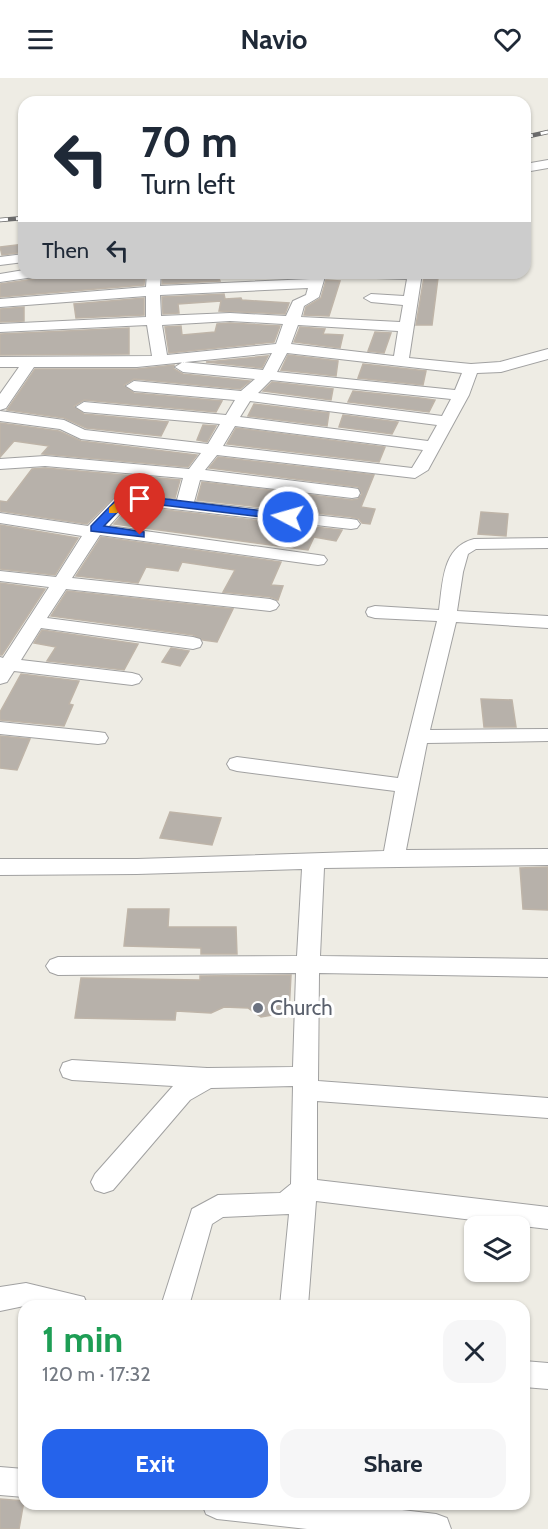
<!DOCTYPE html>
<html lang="en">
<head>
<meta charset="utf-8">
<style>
  :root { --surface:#fff; --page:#f6f6f7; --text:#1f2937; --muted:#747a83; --accent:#2563eb }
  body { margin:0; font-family:Cabin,sans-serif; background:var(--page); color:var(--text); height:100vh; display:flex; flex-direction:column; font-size:22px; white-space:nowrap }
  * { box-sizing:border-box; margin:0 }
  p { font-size:20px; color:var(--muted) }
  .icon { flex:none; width:33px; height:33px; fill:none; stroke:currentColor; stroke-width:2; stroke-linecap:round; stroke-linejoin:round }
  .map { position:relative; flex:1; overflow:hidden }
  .side { position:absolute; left:18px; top:1222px; width:512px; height:210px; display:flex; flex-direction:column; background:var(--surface); border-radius:18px; box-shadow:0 2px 4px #0004 }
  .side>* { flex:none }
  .hud { position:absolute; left:18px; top:18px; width:513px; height:183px; border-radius:18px; box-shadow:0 2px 4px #0004; background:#fff; color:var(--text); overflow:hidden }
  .buttons { position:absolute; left:464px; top:1138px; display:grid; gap:12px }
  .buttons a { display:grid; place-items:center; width:66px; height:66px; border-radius:12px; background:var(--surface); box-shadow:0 2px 4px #0004; font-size:30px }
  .pin { position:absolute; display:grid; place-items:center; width:51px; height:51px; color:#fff; margin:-62px -26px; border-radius:50% 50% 50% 0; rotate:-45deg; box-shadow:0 0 6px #0007 }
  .pin .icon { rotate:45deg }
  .me { position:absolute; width:66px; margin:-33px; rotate:276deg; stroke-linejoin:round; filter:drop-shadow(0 0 4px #0008) }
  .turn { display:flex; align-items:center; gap:21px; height:126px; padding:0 24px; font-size:27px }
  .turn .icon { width:78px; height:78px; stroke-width:2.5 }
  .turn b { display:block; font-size:42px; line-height:51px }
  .then { display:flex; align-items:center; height:57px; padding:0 24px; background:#0003; gap:12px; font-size:22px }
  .round { display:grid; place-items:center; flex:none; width:63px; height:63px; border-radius:18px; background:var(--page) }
  .headline { display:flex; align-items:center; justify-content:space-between; height:102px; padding:0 24px }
  h1 { font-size:36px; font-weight:800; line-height:45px; color:#1e9e55 }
  .cta { display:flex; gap:12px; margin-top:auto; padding:12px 24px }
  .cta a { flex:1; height:69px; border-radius:18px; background:var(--accent); color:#fff; font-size:24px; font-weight:800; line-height:69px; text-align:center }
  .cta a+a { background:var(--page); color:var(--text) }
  header { display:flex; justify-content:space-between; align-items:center; height:78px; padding:0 24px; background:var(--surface); font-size:27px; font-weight:800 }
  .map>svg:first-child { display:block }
  .building { fill:#b7b1aa; stroke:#beb4a8; stroke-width:1.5 }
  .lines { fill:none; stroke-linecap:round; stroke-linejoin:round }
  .minor-casing { stroke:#a1a1a1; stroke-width:2 }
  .minor { fill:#fff; fill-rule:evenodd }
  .rail-casing { stroke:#6b6b6b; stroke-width:4.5 }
  .rail { stroke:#fff; stroke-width:3; stroke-dasharray:8; stroke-linecap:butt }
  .route { fill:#2563eb; stroke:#184099; stroke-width:1.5 }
  .slow { fill:#f59e0b }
  .worship-dot { fill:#6b7280; stroke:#fff; stroke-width:2 }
  .labels { text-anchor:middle; stroke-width:6; stroke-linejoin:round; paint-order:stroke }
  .worship-label { font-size:21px; fill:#5b616d; stroke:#fff; text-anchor:start }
</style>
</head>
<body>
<header><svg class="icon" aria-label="menu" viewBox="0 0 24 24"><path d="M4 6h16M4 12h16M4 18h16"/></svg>Navio<svg class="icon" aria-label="heart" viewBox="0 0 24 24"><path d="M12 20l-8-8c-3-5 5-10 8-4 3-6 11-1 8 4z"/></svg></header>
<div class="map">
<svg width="548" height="1451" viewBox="0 0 548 1451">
  <rect width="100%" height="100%" fill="#eeece4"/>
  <g class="building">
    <polygon points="24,166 24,174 2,177 0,169"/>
    <polygon points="43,195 145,195 144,207 0,219 0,206 34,201"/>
    <polygon points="163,195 172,195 173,197 217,195 220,203 162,206"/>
    <polygon points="424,199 438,200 432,247 416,247"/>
    <polygon points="326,202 340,203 329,238 304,237 306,229 321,220"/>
    <polygon points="224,216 225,221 241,220 242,222 289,225 285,236 219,233 221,223 178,226 179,235 163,236 162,219"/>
    <polygon points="144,220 144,237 76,240 74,226"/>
    <polygon points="24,229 24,243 0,244 0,231"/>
    <polygon points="230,245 280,248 274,264 169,275 165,249 181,248 182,257 215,254 217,246"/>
    <polygon points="300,249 325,251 323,256 343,257 340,270 294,264"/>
    <polygon points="129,250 129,276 0,277 0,256"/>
    <polygon points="375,254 391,255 384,275 368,273"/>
    <polygon points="288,277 338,283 336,298 281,292"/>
    <polygon points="268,278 262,290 206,284"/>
    <polygon points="363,286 426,293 423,307 358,300"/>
    <polygon points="174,287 174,291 183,296 250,303 240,311 134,301 124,307 134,315 222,323 216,334 84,322 74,328 84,336 168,344 161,358 86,350 64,340 7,332 35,291 137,291"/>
    <polygon points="272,304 333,311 331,322 263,313"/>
    <polygon points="353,313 420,320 435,322 429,334 348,324"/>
    <polygon points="254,326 329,335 327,348 248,338"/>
    <polygon points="343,337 398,344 392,356 339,349"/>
    <polygon points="0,345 59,353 81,363 197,377 188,389 42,376 49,368 14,363 0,379"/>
    <polygon points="203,347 216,348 207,364 197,362"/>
    <polygon points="236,350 385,369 379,384 227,366"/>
    <polygon points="218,379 374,397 361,429 375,431 370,446 362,445 359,441 351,439 197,422 202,404 352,422 358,421 362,416 358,409 209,390"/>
    <polygon points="45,390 180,402 175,420 119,414 87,446 0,433 0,423 7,424 32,391"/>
    <polygon points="130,428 342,452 336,463 314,459 308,472 114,446"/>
    <polygon points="481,434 508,436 506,458 478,456"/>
    <polygon points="0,447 78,460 55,497 0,491"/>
    <polygon points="101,459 281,484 271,507 283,508 278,522 270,519 223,514 235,492 182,484 178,493 146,489 138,505 76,498"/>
    <polygon points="0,505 45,511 2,577 0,577"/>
    <polygon points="67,513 233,531 217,564 203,562 193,557 51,538"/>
    <polygon points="42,552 138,566 124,592 47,583 56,569 34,565"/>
    <polygon points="171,570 189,573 180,588 162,584"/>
    <polygon points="21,596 79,603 69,626 73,627 64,648 0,642 0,634"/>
    <polygon points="481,621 512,622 516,649 484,649"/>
    <polygon points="0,658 30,661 17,692 0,690"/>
    <polygon points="170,734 221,740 212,767 160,760"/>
    <polygon points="548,789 548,832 523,831 520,790"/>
    <polygon points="128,831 169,831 168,849 236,849 237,876 201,876 201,870 124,868"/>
    <polygon points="291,897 289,934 261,939 248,930 224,929 211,935 176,933 175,942 75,940 81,900 200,902 200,898"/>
    <polygon points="0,1421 24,1423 19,1451 0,1451"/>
  </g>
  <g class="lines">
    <defs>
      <g id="minor">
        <polygon points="548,82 548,90 525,94 525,86"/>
        <polygon points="24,176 24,184 0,187 0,179"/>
        <polygon points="24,192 24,195 41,195 34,199 0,204 0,196"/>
        <path d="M147 195H161L160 208 310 201 312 195H326L319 219 304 228 301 239 400 244 403 227 371 224 364 220 371 216 404 218 407 201 376 200 369 196 422 195 409 280 471 286 500 284 548 271V281L501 294 477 295 469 317 428 392 415 400 217 377 205 392 352 410 358 411 360 415 358 419 352 420 200 402 194 424 351 441 357 442 360 446 357 450 351 451 129 426 109 448 318 477 324 478 327 482 324 486 318 487 100 457 72 500 270 521 276 523 279 527 276 531 270 533 66 511 47 540 193 559 200 561 202 565 200 569 193 571 41 550 21 582 132 595 139 597 142 601 139 605 132 607 14 593 7 604 0 606V579L3 580 49 509 0 503V493L56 499 82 458 0 445V435L88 448 119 416 125 415 177 422 183 400 45 388 0 391V381L45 378 189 391 201 375 81 361 60 351 0 343V333L64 342 85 352 208 366 220 346 84 334 76 329 84 324 226 337 235 322 134 313 126 308 134 303 241 313 255 301 183 294 175 289 183 284 263 292 272 275 137 289H34L6 330 0 332V316L19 289H0V279L152 278 147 247 0 254V246L146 239V218L0 229V221L146 209ZM308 210 306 217 293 223 286 238 230 235 161 238 160 217ZM230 243 283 246 276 266 167 277 162 247ZM298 247 398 253 394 278 291 266ZM287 275 462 295 455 312 277 294ZM271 302 451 321 442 338 258 315ZM250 323 437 347 428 363 240 339ZM235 348 423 372 412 390 223 368Z"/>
        <path d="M548 460V470L476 471 468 476 463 494 457 533 548 538V550L456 544 430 652 548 651V663L427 665 406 772 548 771V787L324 790 320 878 548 881V899L319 895 318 1003 548 1020V1040L317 1023V1102L548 1129V1151L316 1123 308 1228H280L289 1136 223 1139 212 1146 189 1228H161L192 1131 218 1117 280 1115 291 1106 293 1008 211 1010 190 1022 113 1112 104 1115 95 1112 91 1104 95 1096 173 1008 72 1002 63 999 60 992 63 985 72 982 207 990 293 989 296 895 58 897 50 894 46 888 50 882 58 879 297 878 302 791 137 796 0 797V781H137L384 773 395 713 237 693 230 691 227 686 230 681 237 679 398 700 437 543 375 540 368 538 366 534 368 530 375 528 439 532C443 504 442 469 474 461Z"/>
        <polygon points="0,644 98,654 105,655 108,660 105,665 98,666 0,656"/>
        <polygon points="26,1205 84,1219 88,1228 24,1228 0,1233 0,1209"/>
        <polygon points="524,1283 548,1285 548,1311 524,1309"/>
        <polygon points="0,1389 24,1391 24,1419 0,1417"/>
        <polygon points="202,1426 351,1426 436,1436 447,1440 451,1451 307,1451 217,1441 206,1436"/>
      </g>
    </defs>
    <use href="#minor" class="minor-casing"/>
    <use href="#minor" class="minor"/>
    <defs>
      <g id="rail">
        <polyline points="525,59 548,54"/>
        <polyline points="0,142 24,140"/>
      </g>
    </defs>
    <use href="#rail" class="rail-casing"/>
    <use href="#rail" class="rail"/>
  </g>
  <polygon class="route" points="125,416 288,436 294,439 288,442 128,423 104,448 144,454 144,459 91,453 91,448 121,417"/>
  <polygon class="slow" points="125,416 157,421 163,424 157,427 128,423 117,435 109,435 109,430"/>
  <circle class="worship-dot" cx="258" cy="930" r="6"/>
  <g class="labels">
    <g class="worship-label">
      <text x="270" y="937">Church</text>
    </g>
  </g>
</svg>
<div class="buttons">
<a><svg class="icon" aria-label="layers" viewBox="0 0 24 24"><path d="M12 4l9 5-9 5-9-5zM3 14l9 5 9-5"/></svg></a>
</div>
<div class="pin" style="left:140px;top:457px;background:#d93025"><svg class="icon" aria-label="arrive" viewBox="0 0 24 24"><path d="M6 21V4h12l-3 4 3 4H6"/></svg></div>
<svg class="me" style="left:288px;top:439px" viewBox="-20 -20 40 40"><circle r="17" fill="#2563eb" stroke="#fff" stroke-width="3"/><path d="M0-11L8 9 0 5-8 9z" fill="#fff"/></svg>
<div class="hud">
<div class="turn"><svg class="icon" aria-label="left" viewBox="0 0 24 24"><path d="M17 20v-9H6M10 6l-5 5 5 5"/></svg><div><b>70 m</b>Turn left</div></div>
<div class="then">Then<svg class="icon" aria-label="left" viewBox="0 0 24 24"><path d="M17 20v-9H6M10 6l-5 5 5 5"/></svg></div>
</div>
<section class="side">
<div class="headline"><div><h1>1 min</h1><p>120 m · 17:32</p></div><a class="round"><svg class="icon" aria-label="close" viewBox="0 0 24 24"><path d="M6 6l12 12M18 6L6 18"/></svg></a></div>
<div class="cta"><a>Exit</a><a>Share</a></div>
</section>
</div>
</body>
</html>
